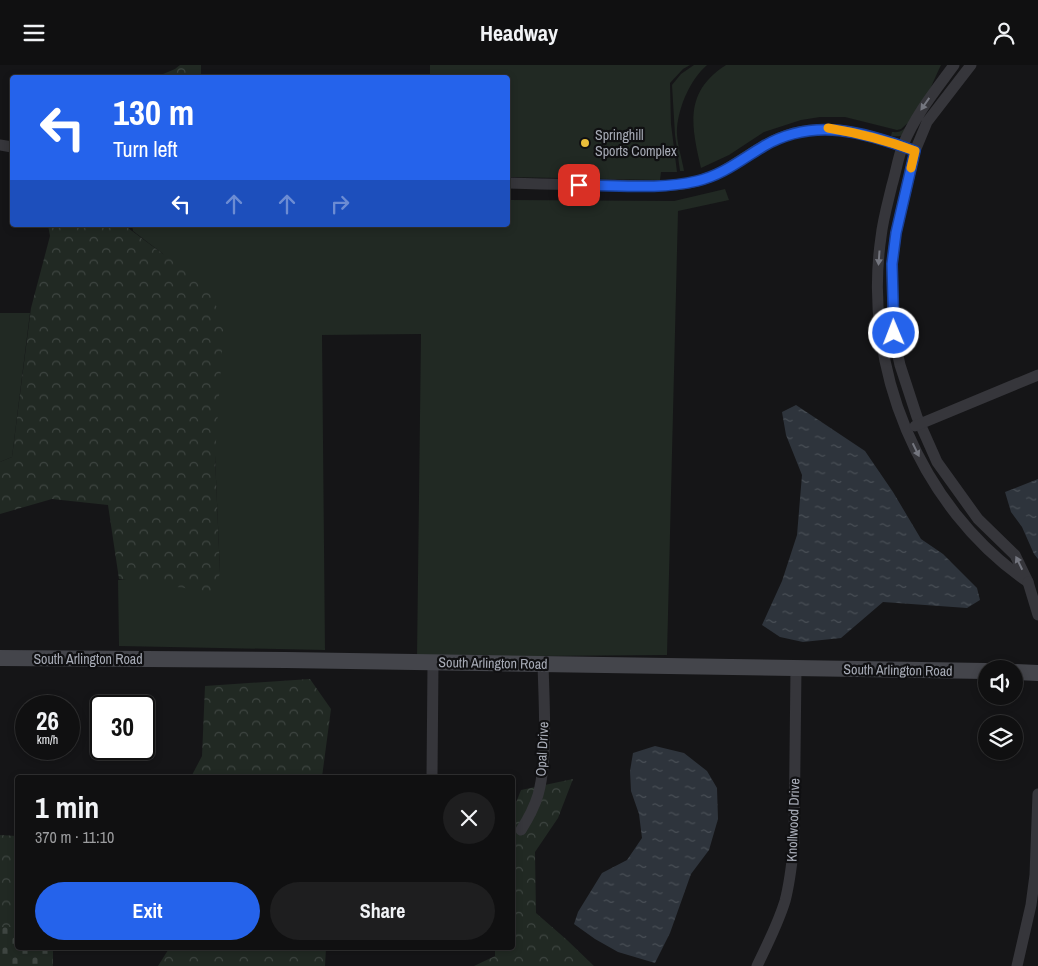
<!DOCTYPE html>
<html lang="en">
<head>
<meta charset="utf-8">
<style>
  :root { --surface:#101011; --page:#1e1e1f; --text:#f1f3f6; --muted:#9c9d9f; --line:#303031; --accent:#2563eb }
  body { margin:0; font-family:"Archivo Narrow",sans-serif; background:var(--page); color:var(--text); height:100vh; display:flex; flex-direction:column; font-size:19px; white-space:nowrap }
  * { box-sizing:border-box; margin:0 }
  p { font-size:16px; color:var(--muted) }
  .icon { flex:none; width:28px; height:28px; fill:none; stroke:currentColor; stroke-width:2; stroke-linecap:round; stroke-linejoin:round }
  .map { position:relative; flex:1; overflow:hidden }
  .sheet { position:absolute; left:15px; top:710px; width:500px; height:175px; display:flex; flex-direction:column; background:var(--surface); border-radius:5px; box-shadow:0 2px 8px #0003,0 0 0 1px var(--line) }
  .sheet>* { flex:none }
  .top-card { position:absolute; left:10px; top:10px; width:500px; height:152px; border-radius:5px; box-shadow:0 2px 8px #0003,0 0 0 1px var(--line); background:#2563eb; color:#fff; overflow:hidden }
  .controls { position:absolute; left:978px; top:595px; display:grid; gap:10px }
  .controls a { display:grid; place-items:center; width:45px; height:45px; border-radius:50%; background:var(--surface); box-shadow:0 2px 8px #0003,0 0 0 1px var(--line); font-size:25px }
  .speed { position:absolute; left:15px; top:630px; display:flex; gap:10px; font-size:25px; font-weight:700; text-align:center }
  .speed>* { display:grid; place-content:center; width:65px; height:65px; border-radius:50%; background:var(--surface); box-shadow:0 2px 8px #0003,0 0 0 1px var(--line); line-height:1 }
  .speed small { font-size:12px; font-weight:400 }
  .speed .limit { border:2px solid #111; border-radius:8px; background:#fff; color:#111 }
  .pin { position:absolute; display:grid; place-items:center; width:42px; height:42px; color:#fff; margin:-21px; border-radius:10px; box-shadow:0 2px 8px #0006 }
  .me { position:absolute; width:55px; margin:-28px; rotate:359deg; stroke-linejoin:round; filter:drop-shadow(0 0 4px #0008) }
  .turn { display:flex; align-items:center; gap:18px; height:105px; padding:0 20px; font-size:22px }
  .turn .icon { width:65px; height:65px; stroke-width:2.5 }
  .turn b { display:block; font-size:35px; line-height:42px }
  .lanes { display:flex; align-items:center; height:48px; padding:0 20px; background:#0003; justify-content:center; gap:25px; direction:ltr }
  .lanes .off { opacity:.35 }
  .round { display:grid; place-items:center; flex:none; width:52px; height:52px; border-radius:26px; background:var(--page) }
  .summary { display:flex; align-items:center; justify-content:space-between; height:85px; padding:0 20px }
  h1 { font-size:30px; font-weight:700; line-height:38px }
  .cta { display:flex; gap:10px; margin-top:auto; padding:10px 20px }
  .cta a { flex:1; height:58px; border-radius:30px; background:var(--accent); color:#fff; font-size:20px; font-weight:700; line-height:58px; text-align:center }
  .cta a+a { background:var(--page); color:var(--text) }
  header { display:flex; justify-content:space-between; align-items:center; height:65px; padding:0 20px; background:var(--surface); font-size:22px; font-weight:700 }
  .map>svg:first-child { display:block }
  .grass { fill:#212923 }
  .forest { fill:url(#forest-crowns) }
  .cemetery { fill:url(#cemetery-stones) }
  .water { fill:url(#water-ripples) }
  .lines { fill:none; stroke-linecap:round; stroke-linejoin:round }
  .street { stroke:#36363b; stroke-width:11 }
  .secondary { stroke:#44454b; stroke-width:16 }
  .oneway { fill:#74767f }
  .route-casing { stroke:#184099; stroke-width:12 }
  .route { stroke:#2563eb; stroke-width:9 }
  .slow { stroke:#f59e0b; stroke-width:9 }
  .poi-dot { fill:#eabe3a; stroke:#101012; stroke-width:2 }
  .labels { text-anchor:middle; stroke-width:4.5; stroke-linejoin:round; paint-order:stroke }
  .poi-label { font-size:14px; fill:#a7abb6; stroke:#101012; text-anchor:start }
  .street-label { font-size:14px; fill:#a7abb6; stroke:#101012 }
</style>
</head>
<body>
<header><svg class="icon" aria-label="menu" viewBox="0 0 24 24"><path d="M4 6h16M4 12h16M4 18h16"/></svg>Headway<svg class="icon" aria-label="person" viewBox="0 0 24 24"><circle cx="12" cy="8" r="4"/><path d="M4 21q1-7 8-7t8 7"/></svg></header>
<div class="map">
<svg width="1038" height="901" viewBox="0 0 1038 901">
  <defs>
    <pattern id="forest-crowns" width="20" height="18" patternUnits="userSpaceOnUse" patternTransform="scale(1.25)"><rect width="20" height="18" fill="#212923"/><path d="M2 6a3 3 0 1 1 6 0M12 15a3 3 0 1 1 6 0" fill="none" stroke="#3e4541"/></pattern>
    <pattern id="cemetery-stones" width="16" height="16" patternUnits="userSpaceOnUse" patternTransform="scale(1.25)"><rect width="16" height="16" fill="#212923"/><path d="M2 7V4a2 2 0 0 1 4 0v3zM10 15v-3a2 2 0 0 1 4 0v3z" fill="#3e4541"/></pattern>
    <pattern id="water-ripples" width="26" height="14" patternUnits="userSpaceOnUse" patternTransform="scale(1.25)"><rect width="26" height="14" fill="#2e343c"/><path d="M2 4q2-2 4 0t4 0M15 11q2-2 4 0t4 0" fill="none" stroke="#494f56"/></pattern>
  </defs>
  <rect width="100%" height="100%" fill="#151517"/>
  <g class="grass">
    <polygon points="430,0 690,0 683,4 670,18 671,59 677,107 661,107 660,115 508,112 508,12 430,12"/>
    <path d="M694 0H707C690 15 679 41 677 63 676 77 682 93 684 106H680L675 70 672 20 681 9Z"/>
    <path d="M726 0H941C934 14 915 63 903 70 899 72 895 71 891 71L892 67C902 68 905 64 910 56L901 64 897 65 845 52H820L801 55 764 67 729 90 701 103C691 60 684 27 726 0Z"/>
    <polygon points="725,124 729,135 678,146 667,590 417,592 421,269 322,270 325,585 119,581 118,515 220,508 215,391 163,189 133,166 132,160 508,160 508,135 674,136"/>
    <polygon points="0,248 30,248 12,392 0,397"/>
  </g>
  <g class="forest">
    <polygon points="180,0 201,0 201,12 156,12 175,4"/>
    <polygon points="48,160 124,160 163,189 204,216 224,257 215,391 220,508 213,527 119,514 108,440 52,434 0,449 0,397 12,392 31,243 50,171"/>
    <polygon points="310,614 331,644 322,712 191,712 202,691 205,621"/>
    <polygon points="573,714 558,753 535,787 536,848 567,875 594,901 474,901 495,891 495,883 512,882 513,745 521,725"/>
    <polygon points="0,770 17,771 17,862 0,862"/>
    <polygon points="170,882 326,883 325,901 158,901"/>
  </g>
  <polygon class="cemetery" points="0,862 17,862 18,882 53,883 53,901 0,901"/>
  <g class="water">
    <polygon points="796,340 865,386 893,427 921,474 943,489 977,523 980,535 967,543 883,537 841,573 803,577 780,572 762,560 782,516 797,470 802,410 786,370 782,347"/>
    <polygon points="1038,414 1038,494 1034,489 1022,462 1011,447 1005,427"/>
    <polygon points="655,681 684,688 707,706 717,723 718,754 709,785 691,809 670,868 655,898 618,887 595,874 574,859 578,847 602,808 627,795 642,773 639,749 631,726 630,706 633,688"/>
  </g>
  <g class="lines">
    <g class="street">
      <path d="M954 0C935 26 916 49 903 80 898 92 896 107 892 120 888 137 883 154 881 172 862 302 919 442 1028 517L1015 490 978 454 937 397 917 352 900 300 893 268 892 199 896 168 915 86 927 57 971 0"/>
      <polyline points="0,80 12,82"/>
      <path d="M508 118C543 119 579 120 614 120 642 121 671 123 698 116 725 109 741 93 765 80 812 53 860 66 908 83"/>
      <polyline points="915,361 1038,310"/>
      <polyline points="1028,517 1038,550"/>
      <polyline points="432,712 433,598"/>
      <path d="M521 765C528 754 534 743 538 730 548 695 544 637 543 599"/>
      <path d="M757 901C767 880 778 859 785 836 790 817 792 798 794 778L796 603"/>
      <polyline points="1017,901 1031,840 1035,810 1038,729"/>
    </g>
    <g class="secondary">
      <polyline points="0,593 286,595 986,606"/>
      <polyline points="1014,607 1038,608"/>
    </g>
  </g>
  <defs><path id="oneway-solid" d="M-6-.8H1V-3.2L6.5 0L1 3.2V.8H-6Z" transform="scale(1.25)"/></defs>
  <g class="oneway">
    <use href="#oneway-solid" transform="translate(925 39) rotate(125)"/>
    <use href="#oneway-solid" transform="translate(879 193) rotate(94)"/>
    <use href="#oneway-solid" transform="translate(916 385) rotate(64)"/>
    <use href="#oneway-solid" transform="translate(1019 498) rotate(-116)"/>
  </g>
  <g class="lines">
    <defs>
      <path id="route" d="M579 120C618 120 659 125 697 116 723 110 742 94 764 81 814 52 865 67 915 86L896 168 892 199 894 268"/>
    </defs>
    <use href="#route" class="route-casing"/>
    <use href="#route" class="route"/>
    <path class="slow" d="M828 63C858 68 886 75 915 86L911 103"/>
  </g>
  <circle class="poi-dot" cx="585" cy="78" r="5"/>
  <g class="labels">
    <g class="poi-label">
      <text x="595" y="75">Springhill<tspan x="595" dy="16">Sports Complex</tspan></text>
    </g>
    <g class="street-label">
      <text x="88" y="599">South Arlington Road</text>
      <text transform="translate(493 598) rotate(1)" y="5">South Arlington Road</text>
      <text transform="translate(898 605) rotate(1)" y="5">South Arlington Road</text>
      <text transform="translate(542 684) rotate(-87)" y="5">Opal Drive</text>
      <text transform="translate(793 755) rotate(-88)" y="5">Knollwood Drive</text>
    </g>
  </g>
</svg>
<div class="controls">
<a><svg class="icon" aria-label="sound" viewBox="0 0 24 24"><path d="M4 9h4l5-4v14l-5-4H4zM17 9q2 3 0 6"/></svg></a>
<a><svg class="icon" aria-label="layers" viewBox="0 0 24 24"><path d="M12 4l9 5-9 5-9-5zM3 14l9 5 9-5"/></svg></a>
</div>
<div class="speed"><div>26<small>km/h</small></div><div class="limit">30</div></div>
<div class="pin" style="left:579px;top:120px;background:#d93025"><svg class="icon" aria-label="arrive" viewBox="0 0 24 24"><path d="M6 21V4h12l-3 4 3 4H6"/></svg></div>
<svg class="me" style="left:894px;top:268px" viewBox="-20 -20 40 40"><circle r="17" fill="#2563eb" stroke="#fff" stroke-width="3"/><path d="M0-11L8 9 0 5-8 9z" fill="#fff"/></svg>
<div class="top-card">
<div class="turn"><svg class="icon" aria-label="left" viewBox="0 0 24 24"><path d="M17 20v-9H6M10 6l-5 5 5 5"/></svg><div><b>130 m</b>Turn left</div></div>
<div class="lanes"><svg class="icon" aria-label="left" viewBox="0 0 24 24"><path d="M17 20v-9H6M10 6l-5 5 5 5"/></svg><svg class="icon off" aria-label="ahead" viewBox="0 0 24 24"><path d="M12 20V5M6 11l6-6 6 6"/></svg><svg class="icon off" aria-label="ahead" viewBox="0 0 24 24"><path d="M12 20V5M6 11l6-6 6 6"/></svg><svg class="icon off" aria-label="right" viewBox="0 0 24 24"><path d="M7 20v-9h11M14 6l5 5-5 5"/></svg></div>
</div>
<section class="sheet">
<div class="summary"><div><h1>1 min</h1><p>370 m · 11:10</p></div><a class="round"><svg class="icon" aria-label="close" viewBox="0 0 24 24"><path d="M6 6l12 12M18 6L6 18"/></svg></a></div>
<div class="cta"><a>Exit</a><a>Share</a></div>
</section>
</div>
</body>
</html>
